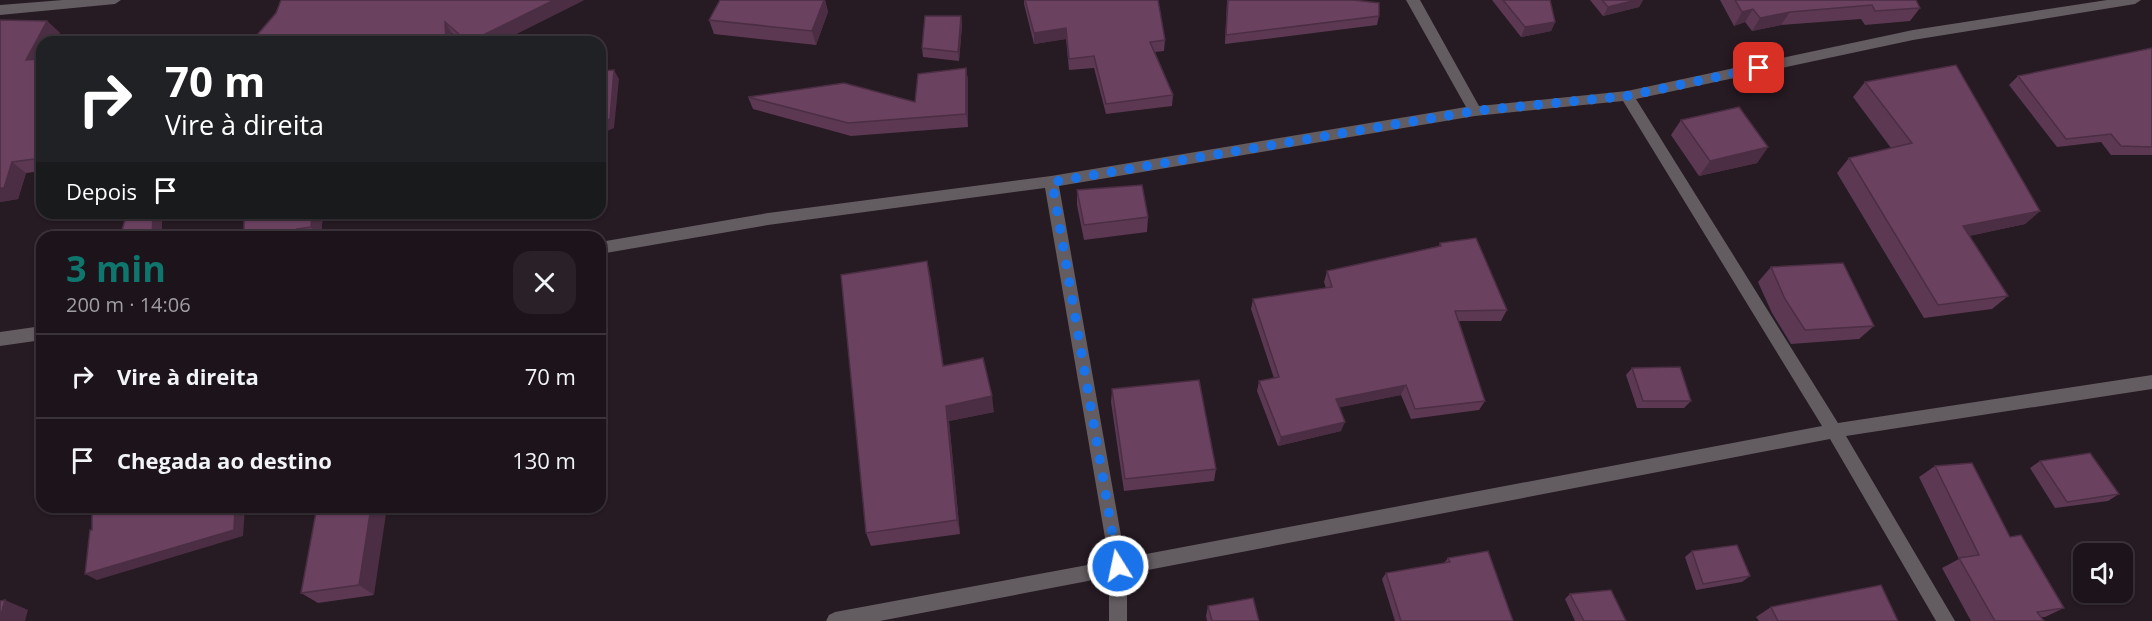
<!DOCTYPE html>
<html lang="pt">
<head>
<meta charset="utf-8">
<style>
  :root { --surface:#1c141a; --page:#292127; --text:#f1f3f6; --muted:#a09ea2; --line:#3a3339; --accent:#0f766e }
  body { margin:0; font-family:"Open Sans",sans-serif; background:var(--page); color:var(--text); height:100vh; display:flex; flex-direction:column; font-size:22px; white-space:nowrap }
  * { box-sizing:border-box; margin:0 }
  p { font-size:20px; color:var(--muted) }
  .icon { flex:none; width:33px; height:33px; fill:none; stroke:currentColor; stroke-width:2; stroke-linecap:round; stroke-linejoin:round }
  .map { position:relative; flex:1; overflow:hidden }
  .drawer { position:absolute; left:36px; top:231px; width:570px; height:282px; display:flex; flex-direction:column; background:var(--surface); border-radius:18px; box-shadow:0 2px 4px #0004,0 0 0 2px var(--line) }
  .drawer>* { flex:none }
  .top-card { position:absolute; left:36px; top:36px; width:570px; height:183px; border-radius:18px; box-shadow:0 2px 4px #0004,0 0 0 2px var(--line); background:#202124; color:#fff; overflow:hidden }
  .fabs { position:absolute; left:2073px; top:543px; display:grid; gap:12px }
  .fabs a { display:grid; place-items:center; width:60px; height:60px; border-radius:12px; background:var(--surface); box-shadow:0 2px 4px #0004,0 0 0 2px var(--line); font-size:30px }
  .pin { position:absolute; display:grid; place-items:center; width:51px; height:51px; color:#fff; margin:-26px; border-radius:12px; box-shadow:0 3px 9px #0006 }
  .me { position:absolute; width:66px; margin:-33px; rotate:350deg; stroke-linejoin:round; filter:drop-shadow(0 0 4px #0008) }
  .turn { display:flex; align-items:center; gap:21px; height:126px; padding:0 30px; font-size:27px }
  .turn .icon { width:78px; height:78px; stroke-width:2.5 }
  .turn b { display:block; font-size:42px; line-height:51px }
  .then { display:flex; align-items:center; height:57px; padding:0 30px; background:#0003; gap:12px; font-size:22px }
  .round { display:grid; place-items:center; flex:none; width:63px; height:63px; border-radius:18px; background:var(--page) }
  .headline { display:flex; align-items:center; justify-content:space-between; height:102px; padding:0 30px }
  h1 { font-size:36px; font-weight:700; line-height:45px; color:var(--accent) }
  ul { padding:0; list-style:none }
  li { display:flex; align-items:center; gap:18px; height:84px; padding:0 30px; border-top:2px solid var(--line) }
  li div { flex:1 }
  li b { display:block; font-size:22px }
  li em { font-style:normal }
  .map>svg:first-child { display:block }
  .lines { fill:none; stroke-linecap:round; stroke-linejoin:round }
  .street { fill:#635c60; fill-rule:evenodd }
  .wall { fill:#5c3853 }
  .shaded-wall { fill:#4b2e43 }
  .building { fill:#6b4160; stroke:#4b2e43; stroke-width:1.5 }
  .route { stroke:#1a73e8; stroke-width:10; stroke-dasharray:0 18 }
</style>
</head>
<body>
<div class="map">
<svg width="2152" height="621" viewBox="0 0 2152 621">
  <rect width="100%" height="100%" fill="#261a23"/>
  <g class="lines">
    <g class="street">
      <polygon points="63,0 121,0 115,4 0,15 0,5"/>
      <path d="M1406 0H1420L1479 106 1627 91 1913 30 2107 0H2141L2135 4 1913 40 1636 99 1838 423 2152 375V389L1846 436 1955 621H1936L1830 439 1127 574V621H1109V577L880 621H826L829 615 835 612 1109 561 1045 188 768 225 600 254V242L768 213 1051 176 1466 107ZM1623 101 1822 426 1125 558 1059 186 1475 116Z"/>
      <polygon points="42,326 42,340 0,346 0,332"/>
    </g>
  </g>
  <g class="wall">
    <polygon points="584,0 500,42 462,42 452,33 453,42 251,42"/>
    <polygon points="720,0 825,0 828,12 816,45 714,34 709,20"/>
    <polygon points="1024,0 1158,0 1165,40 1164,51 1155,52 1173,95 1172,106 1106,114 1094,68 1069,70 1066,39 1034,44 1024,4"/>
    <polygon points="1227,0 1353,0 1379,16 1377,25 1225,44"/>
    <polygon points="1492,0 1550,0 1555,22 1551,31 1521,37"/>
    <polygon points="1590,0 1643,0 1639,7 1603,16"/>
    <polygon points="1720,0 1916,0 1920,8 1910,21 1865,25 1861,19 1781,25 1752,31 1745,22 1734,26"/>
    <polygon points="961,16 962,25 959,61 923,57 922,48"/>
    <polygon points="47,21 60,33 42,42 42,171 26,173 18,199 0,202"/>
    <polygon points="2152,48 2152,155 2111,155 2101,142 2057,147 2009,85 2018,76"/>
    <polygon points="966,68 968,81 968,127 851,136 753,109 748,97 915,102"/>
    <polygon points="1865,82 2040,211 2025,224 1969,236 2008,296 1992,309 1924,318 1837,173 1849,158 1891,148 1853,97"/>
    <polygon points="1681,120 1768,147 1757,163 1699,176 1671,135"/>
    <polygon points="1077,190 1148,217 1147,232 1084,240 1077,205"/>
    <polygon points="323,213 321,237 244,237"/>
    <polygon points="1440,243 1507,310 1501,321 1459,321 1485,401 1479,410 1411,419 1401,395 1339,407 1341,431 1278,446 1257,391 1259,381 1274,378 1251,309 1253,299 1326,288 1324,282 1327,271 1439,246"/>
    <polygon points="927,261 943,366 994,412 949,421 960,534 871,546 866,533"/>
    <polygon points="1771,267 1874,326 1859,339 1791,344 1772,313 1758,282"/>
    <polygon points="1632,368 1691,401 1684,408 1637,408 1626,375"/>
    <polygon points="1112,389 1216,469 1214,481 1124,491 1111,402"/>
    <polygon points="2040,461 2119,494 2108,501 2055,508 2030,468"/>
    <polygon points="1935,466 2010,537 2064,608 2045,617 2041,617 2044,621 1971,621 1942,568 1959,559 1919,477"/>
    <polygon points="317,507 374,595 318,603 301,593"/>
    <polygon points="1692,551 1750,576 1742,582 1696,590 1685,557"/>
    <polygon points="1448,558 1513,621 1395,621 1382,579 1386,573 1444,563"/>
    <polygon points="1570,594 1626,621 1575,621 1565,599"/>
    <polygon points="1208,606 1259,621 1207,621 1206,616"/>
    <polygon points="1771,607 1898,621 1759,621 1756,617"/>
  </g>
  <g class="shaded-wall">
    <polygon points="554,0 584,0 500,42 469,42"/>
    <polygon points="824,0 825,0 828,12 816,45 812,31"/>
    <polygon points="1636,0 1643,0 1639,7 1603,16 1608,7"/>
    <polygon points="1753,9 1745,22 1734,26 1742,12"/>
    <polygon points="1790,12 1781,25 1752,31 1760,18"/>
    <polygon points="961,16 962,25 959,61 958,52"/>
    <polygon points="47,21 60,33 55,42 42,42 42,67 26,60"/>
    <polygon points="445,22 452,33 453,42 446,42"/>
    <polygon points="1555,22 1551,31 1521,37 1525,27"/>
    <polygon points="1066,28 1066,39 1034,44 1034,33"/>
    <polygon points="966,68 968,81 968,127 966,114"/>
    <polygon points="614,70 619,79 614,128 600,134 600,123"/>
    <polygon points="1768,147 1757,163 1699,176 1710,161"/>
    <polygon points="12,162 26,173 18,199 0,202 0,188"/>
    <polygon points="2040,211 2025,224 1949,240 1963,226"/>
    <polygon points="153,213 162,213 162,237 152,237"/>
    <polygon points="312,213 323,213 321,237 320,237 311,227"/>
    <polygon points="297,229 305,237 297,237"/>
    <polygon points="927,261 931,279 946,382 943,366"/>
    <polygon points="1406,385 1401,395 1332,409 1336,399"/>
    <polygon points="992,396 994,412 949,421 960,534 957,520 946,406"/>
    <polygon points="1345,422 1341,431 1278,446 1281,437"/>
    <polygon points="235,507 245,507 243,536 97,580 85,574"/>
    <polygon points="371,507 387,507 374,595 359,585"/>
    <polygon points="5,600 28,610 25,621 0,621 0,618"/>
  </g>
  <g class="building">
    <polygon points="281,0 554,0 469,42 468,42 445,22 446,42 251,42 276,13"/>
    <polygon points="720,0 824,0 812,31 709,20"/>
    <polygon points="1025,0 1158,0 1165,40 1150,42 1173,95 1106,104 1094,56 1069,59 1066,28 1034,33"/>
    <polygon points="1228,0 1353,0 1379,3 1379,16 1226,35"/>
    <polygon points="1503,0 1550,0 1555,22 1525,27"/>
    <polygon points="1602,0 1636,0 1608,7"/>
    <polygon points="1735,0 1916,0 1920,8 1875,11 1872,5 1790,12 1760,18 1753,9 1742,12"/>
    <polygon points="925,16 961,16 958,52 922,48"/>
    <polygon points="0,20 47,21 26,60 42,59 42,158 12,162 4,188 0,188"/>
    <polygon points="2152,48 2152,147 2121,146 2111,134 2066,139 2018,76"/>
    <polygon points="1956,65 2040,211 1963,226 2008,296 1938,305 1849,158 1912,143 1865,82"/>
    <polygon points="966,68 966,114 848,123 748,97 844,83 915,102 918,74"/>
    <polygon points="614,70 610,119 600,123 600,71"/>
    <polygon points="1739,107 1768,147 1710,161 1681,120"/>
    <polygon points="1142,185 1148,217 1084,225 1077,190"/>
    <polygon points="127,213 153,213 152,237 120,237"/>
    <polygon points="244,213 312,213 311,227 297,229 297,237 244,237"/>
    <polygon points="1476,238 1507,310 1455,311 1485,401 1415,409 1406,385 1336,399 1345,422 1281,437 1259,381 1279,377 1253,299 1332,287 1327,271 1441,246 1440,243"/>
    <polygon points="927,261 943,366 983,358 992,396 946,406 957,520 866,533 841,275"/>
    <polygon points="1843,263 1874,326 1805,330 1785,299 1771,267"/>
    <polygon points="1680,367 1691,401 1643,401 1632,368"/>
    <polygon points="1199,380 1216,469 1125,479 1112,389"/>
    <polygon points="2090,453 2119,494 2067,502 2040,461"/>
    <polygon points="1972,463 2010,537 2021,535 2064,608 2037,612 2044,621 1995,621 1959,558 1979,555 1935,466"/>
    <polygon points="92,507 235,507 234,530 85,574 90,530 92,530"/>
    <polygon points="317,507 371,507 359,585 301,593"/>
    <polygon points="1737,545 1750,576 1703,584 1692,551"/>
    <polygon points="1488,551 1513,621 1401,621 1386,573 1450,562 1448,558"/>
    <polygon points="1881,585 1898,621 1778,621 1771,607"/>
    <polygon points="1611,590 1626,621 1584,621 1570,594"/>
    <polygon points="1253,598 1259,621 1212,621 1208,606"/>
    <polygon points="5,600 0,618 0,601"/>
  </g>
  <g class="lines">
    <polyline class="route" points="1118,566 1052,182 1475,111 1627,96 1759,68"/>
  </g>
</svg>
<div class="fabs">
<a><svg class="icon" aria-label="sound" viewBox="0 0 24 24"><path d="M4 9h4l5-4v14l-5-4H4zM17 9q2 3 0 6"/></svg></a>
</div>
<div class="pin" style="left:1759px;top:68px;background:#d93025"><svg class="icon" aria-label="arrive" viewBox="0 0 24 24"><path d="M6 21V4h12l-3 4 3 4H6"/></svg></div>
<svg class="me" style="left:1118px;top:566px" viewBox="-20 -20 40 40"><circle r="17" fill="#1a73e8" stroke="#fff" stroke-width="3"/><path d="M0-11L8 9 0 5-8 9z" fill="#fff"/></svg>
<div class="top-card">
<div class="turn"><svg class="icon" aria-label="right" viewBox="0 0 24 24"><path d="M7 20v-9h11M14 6l5 5-5 5"/></svg><div><b>70 m</b>Vire à direita</div></div>
<div class="then">Depois<svg class="icon" aria-label="arrive" viewBox="0 0 24 24"><path d="M6 21V4h12l-3 4 3 4H6"/></svg></div>
</div>
<section class="drawer">
<div class="headline"><div><h1>3 min</h1><p>200 m · 14:06</p></div><a class="round"><svg class="icon" aria-label="close" viewBox="0 0 24 24"><path d="M6 6l12 12M18 6L6 18"/></svg></a></div>
<ul>
<li><svg class="icon" aria-label="right" viewBox="0 0 24 24"><path d="M7 20v-9h11M14 6l5 5-5 5"/></svg><div><b>Vire à direita</b></div><em>70 m</em></li>
<li><svg class="icon" aria-label="arrive" viewBox="0 0 24 24"><path d="M6 21V4h12l-3 4 3 4H6"/></svg><div><b>Chegada ao destino</b></div><em>130 m</em></li>
</ul>
</section>
</div>
</body>
</html>
